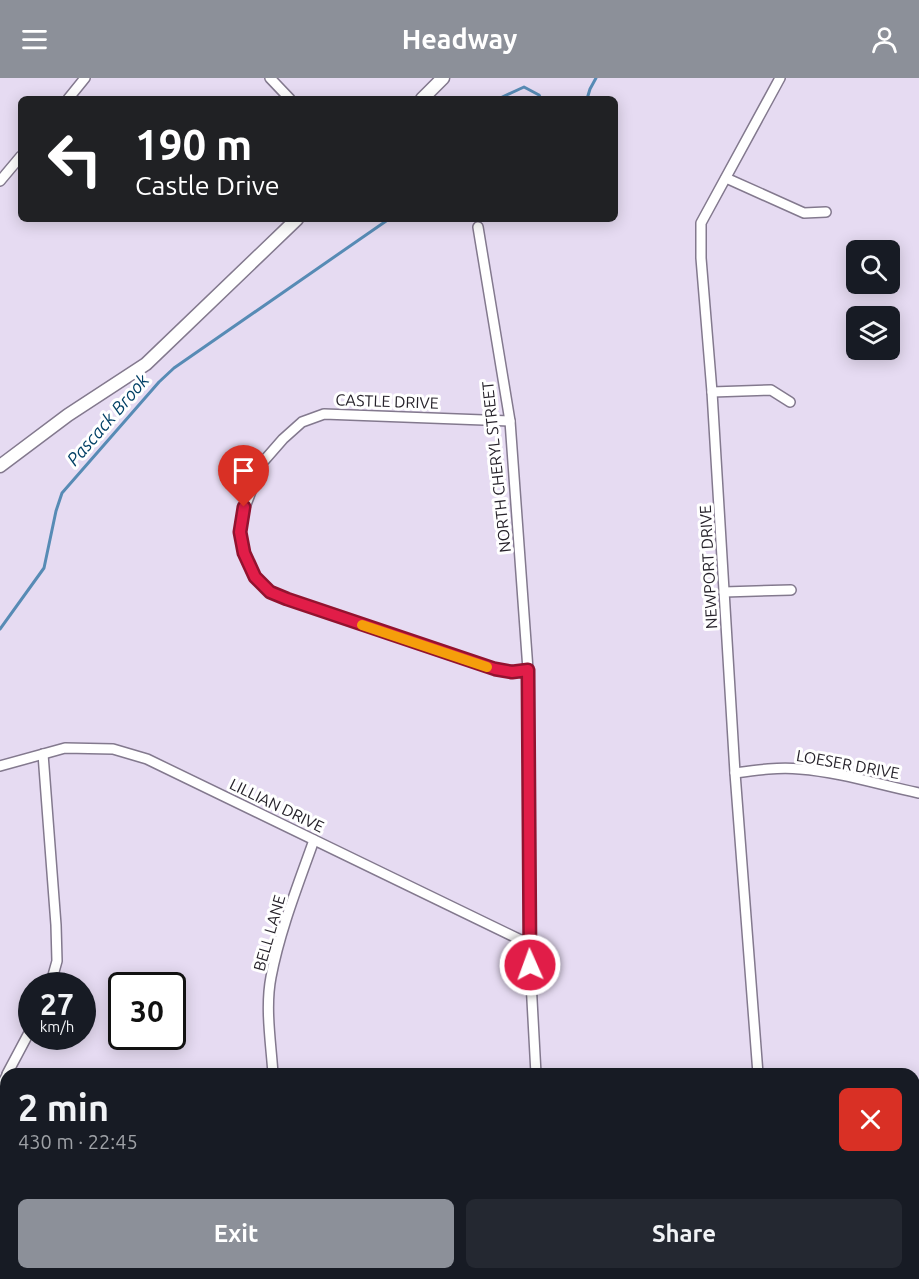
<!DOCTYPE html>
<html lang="en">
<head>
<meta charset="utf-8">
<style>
  :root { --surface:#171b24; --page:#242831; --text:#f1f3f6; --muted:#9ea1a6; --accent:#8c9099 }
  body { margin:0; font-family:Ubuntu,sans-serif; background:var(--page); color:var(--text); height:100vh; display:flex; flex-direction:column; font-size:22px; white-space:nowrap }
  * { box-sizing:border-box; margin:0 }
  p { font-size:20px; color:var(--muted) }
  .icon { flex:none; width:33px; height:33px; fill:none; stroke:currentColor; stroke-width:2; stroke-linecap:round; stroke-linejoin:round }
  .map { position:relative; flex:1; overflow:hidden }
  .details { position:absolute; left:0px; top:990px; width:920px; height:212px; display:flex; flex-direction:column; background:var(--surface); border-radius:18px 18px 0 0; box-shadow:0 3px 15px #0003 }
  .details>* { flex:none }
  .top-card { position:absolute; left:18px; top:18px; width:600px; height:126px; border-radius:9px; box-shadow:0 3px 15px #0003; background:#202124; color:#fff; overflow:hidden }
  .tools { position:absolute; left:846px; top:162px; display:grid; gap:12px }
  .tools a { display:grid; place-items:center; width:54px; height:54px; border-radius:9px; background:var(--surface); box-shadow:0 3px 15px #0003; font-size:30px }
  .speed { position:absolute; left:18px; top:894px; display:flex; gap:12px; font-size:30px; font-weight:700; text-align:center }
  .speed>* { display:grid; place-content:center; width:78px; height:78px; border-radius:50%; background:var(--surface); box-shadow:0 3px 15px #0003; line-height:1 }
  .speed small { font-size:15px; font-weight:400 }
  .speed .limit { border:3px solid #111; border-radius:9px; background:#fff; color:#111 }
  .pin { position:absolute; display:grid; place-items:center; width:51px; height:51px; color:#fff; margin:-62px -26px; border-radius:50% 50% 50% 0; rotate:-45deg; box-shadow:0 0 6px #0007 }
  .pin .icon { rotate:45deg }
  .me { position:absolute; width:66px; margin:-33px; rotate:358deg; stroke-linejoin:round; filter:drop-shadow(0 0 4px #0008) }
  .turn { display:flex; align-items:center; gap:21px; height:126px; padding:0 18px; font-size:27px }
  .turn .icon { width:78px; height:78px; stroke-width:2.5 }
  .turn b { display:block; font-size:42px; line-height:51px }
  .round { display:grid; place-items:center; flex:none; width:63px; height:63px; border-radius:9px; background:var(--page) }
  .summary { display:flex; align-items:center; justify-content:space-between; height:102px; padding:0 18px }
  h1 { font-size:36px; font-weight:600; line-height:45px }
  .cta { display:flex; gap:12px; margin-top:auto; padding:12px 18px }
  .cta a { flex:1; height:69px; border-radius:9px; background:var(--accent); color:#fff; font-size:24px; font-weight:600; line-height:69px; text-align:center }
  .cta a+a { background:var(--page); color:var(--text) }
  header { display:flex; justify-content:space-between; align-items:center; height:78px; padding:0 18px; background:var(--accent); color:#fff; font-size:27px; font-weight:600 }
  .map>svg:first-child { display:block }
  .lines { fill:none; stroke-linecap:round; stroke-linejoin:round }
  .stream { stroke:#578bb5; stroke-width:3 }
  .minor-casing { stroke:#83798e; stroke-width:12 }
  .tertiary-casing { stroke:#83798e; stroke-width:15 }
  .minor { stroke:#fff; stroke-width:9 }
  .tertiary { stroke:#fff; stroke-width:12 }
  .route-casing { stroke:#92132f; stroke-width:15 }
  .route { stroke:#e11d48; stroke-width:10 }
  .slow { stroke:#f59e0b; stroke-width:10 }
  .labels { text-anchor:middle; stroke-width:6; stroke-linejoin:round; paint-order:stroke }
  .street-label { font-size:16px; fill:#26222a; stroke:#fff }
  .water-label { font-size:18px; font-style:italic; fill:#034166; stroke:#fff }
</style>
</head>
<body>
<header><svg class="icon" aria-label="menu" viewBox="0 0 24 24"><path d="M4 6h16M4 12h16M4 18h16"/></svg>Headway<svg class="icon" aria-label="person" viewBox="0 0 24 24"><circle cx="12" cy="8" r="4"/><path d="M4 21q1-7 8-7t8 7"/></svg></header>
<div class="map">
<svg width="919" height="1201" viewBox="0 0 919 1201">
  <rect width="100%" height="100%" fill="#e6dbf2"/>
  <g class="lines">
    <g class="stream">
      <polyline points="498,21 524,9 539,17 541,21"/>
      <polyline points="587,21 590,11 596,0"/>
      <polyline points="0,551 44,490 56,433 62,415 159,304 174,290 389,141"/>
    </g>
    <defs>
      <g id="minor">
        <polyline points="270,0 290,21"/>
        <polyline points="68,21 85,0"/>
        <polyline points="726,100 804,135 826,134"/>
        <polyline points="0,103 21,78"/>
        <polyline points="478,149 510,343 528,592 529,866 536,996"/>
        <polyline points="712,314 771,312 790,324"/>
        <polyline points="510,343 324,336 302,344 283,361 262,385 245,429 240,454 244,475 255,499 270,514 287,521 495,591 512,594 528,592"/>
        <polyline points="724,514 791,512"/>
        <polyline points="43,676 56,847 57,883 50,908"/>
        <polyline points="0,688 65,670 113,671 147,681 529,866"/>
        <path d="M735 695C757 692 778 689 800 691 840 694 880 707 919 715"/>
        <polyline points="7,996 32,949"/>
        <path d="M273 996C271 965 265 930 271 899 280 852 298 807 314 762"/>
        <polyline points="758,996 735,695 712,314 701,180 701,145 780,0"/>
        <polyline points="0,1010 6,999"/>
        <polyline points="0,1172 6,1175"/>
        <polyline points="52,1196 73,1201"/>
        <polyline points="286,1196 287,1201"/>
        <polyline points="772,1196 773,1201"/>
        <polyline points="326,1201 548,1198 562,1196"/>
      </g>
      <g id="tertiary">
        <polyline points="422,21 443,0"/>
        <polyline points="0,388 68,337 146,286 297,141"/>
      </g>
    </defs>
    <use href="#minor" class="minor-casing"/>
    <use href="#tertiary" class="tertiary-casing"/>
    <use href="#minor" class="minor"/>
    <use href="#tertiary" class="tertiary"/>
  </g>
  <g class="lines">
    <defs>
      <polyline id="route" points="244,429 240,454 244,475 255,499 270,514 287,521 495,591 512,594 528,592 530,887"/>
    </defs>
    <use href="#route" class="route-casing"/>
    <use href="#route" class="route"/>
    <polyline class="slow" points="362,547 487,589"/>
  </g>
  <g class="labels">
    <g class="street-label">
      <text transform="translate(387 323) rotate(2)" y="6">CASTLE DRIVE</text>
      <text transform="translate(496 389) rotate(-96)" y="6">NORTH CHERYL STREET</text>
      <text transform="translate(708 489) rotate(-93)" y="6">NEWPORT DRIVE</text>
      <text transform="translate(848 686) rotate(10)" y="6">LOESER DRIVE</text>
      <text transform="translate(277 727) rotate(26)" y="6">LILLIAN DRIVE</text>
      <text transform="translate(269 855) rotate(-74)" y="6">BELL LANE</text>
    </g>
    <g class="water-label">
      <text transform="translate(108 342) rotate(-49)" y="6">Pascack Brook</text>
    </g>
  </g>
</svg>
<div class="tools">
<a><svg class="icon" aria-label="search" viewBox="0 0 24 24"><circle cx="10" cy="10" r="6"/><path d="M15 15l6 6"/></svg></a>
<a><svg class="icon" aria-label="layers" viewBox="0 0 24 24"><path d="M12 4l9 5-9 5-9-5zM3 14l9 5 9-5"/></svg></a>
</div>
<div class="speed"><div>27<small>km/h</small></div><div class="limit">30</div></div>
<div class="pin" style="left:244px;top:429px;background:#d93025"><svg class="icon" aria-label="arrive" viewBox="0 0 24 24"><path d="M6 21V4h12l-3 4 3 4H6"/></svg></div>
<svg class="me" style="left:530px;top:887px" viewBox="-20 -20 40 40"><circle r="17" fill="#e11d48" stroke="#fff" stroke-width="3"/><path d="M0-11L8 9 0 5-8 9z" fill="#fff"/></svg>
<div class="top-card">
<div class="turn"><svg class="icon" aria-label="left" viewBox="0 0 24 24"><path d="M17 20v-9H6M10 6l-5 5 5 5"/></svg><div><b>190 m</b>Castle Drive</div></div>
</div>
<section class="details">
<div class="summary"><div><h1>2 min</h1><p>430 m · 22:45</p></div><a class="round" style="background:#d93025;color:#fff"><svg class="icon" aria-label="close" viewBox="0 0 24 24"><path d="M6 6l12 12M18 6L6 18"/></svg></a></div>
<div class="cta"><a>Exit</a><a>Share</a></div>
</section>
</div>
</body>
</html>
